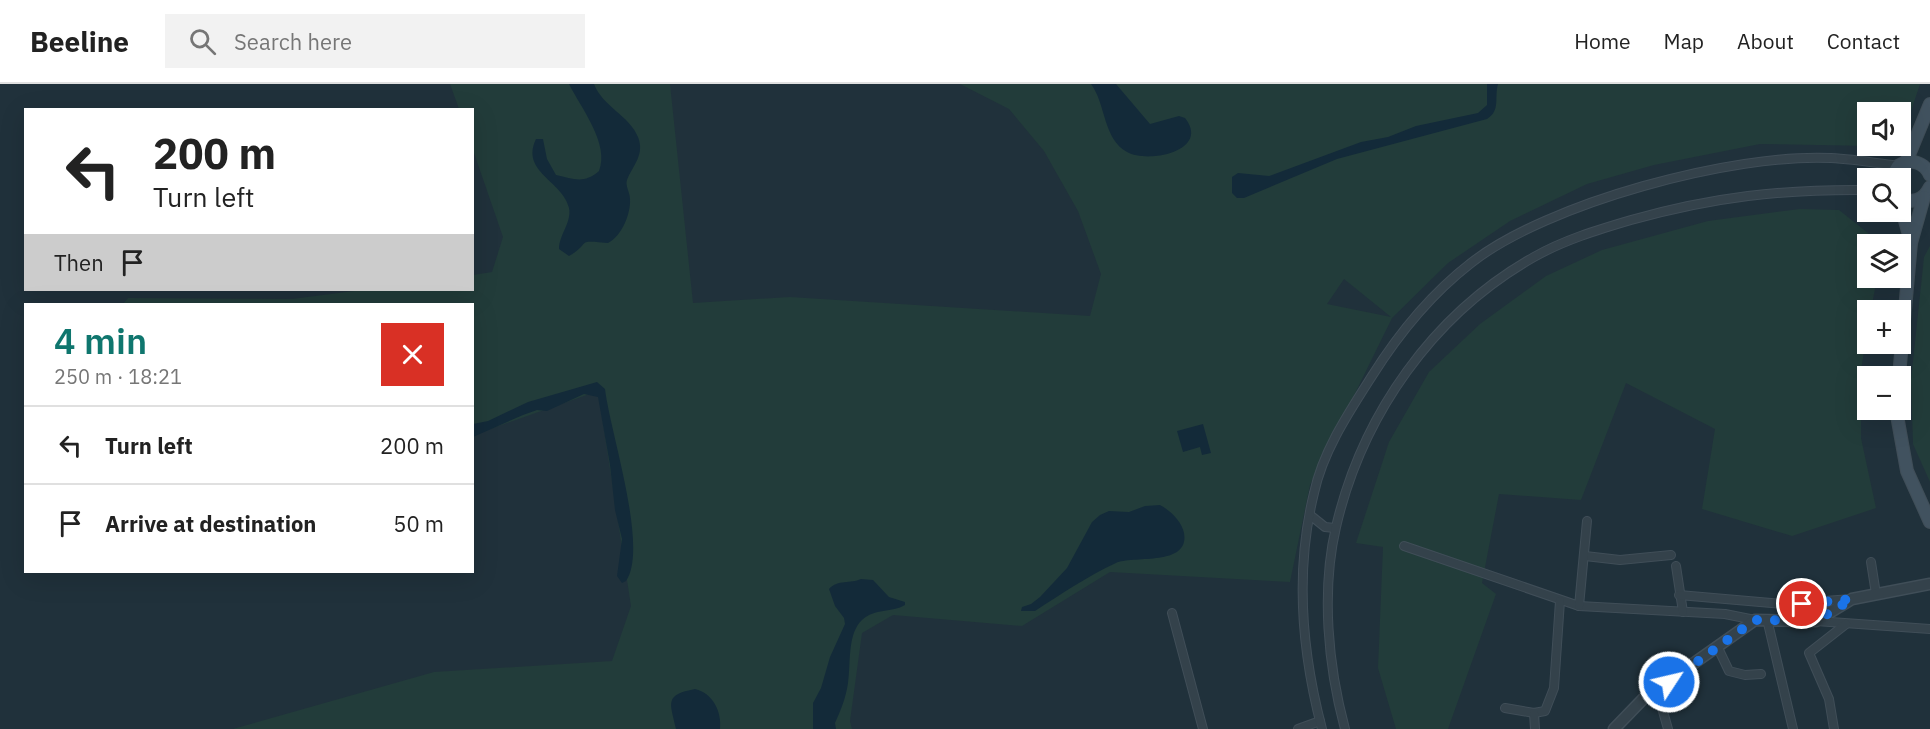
<!DOCTYPE html>
<html lang="en">
<head>
<meta charset="utf-8">
<style>
  :root { --surface:#fff; --page:#f2f2f2; --text:#222; --muted:#767676; --line:#e0e0e0; --accent:#0f766e }
  body { margin:0; font-family:"IBM Plex Sans",sans-serif; background:var(--page); color:var(--text); height:100vh; display:flex; flex-direction:column; font-size:22px; white-space:nowrap }
  * { box-sizing:border-box; margin:0 }
  p { font-size:20px; color:var(--muted) }
  .icon { flex:none; width:33px; height:33px; fill:none; stroke:currentColor; stroke-width:2; stroke-linecap:round; stroke-linejoin:round }
  .map { position:relative; flex:1; overflow:hidden }
  .panel { position:absolute; left:24px; top:219px; width:450px; height:270px; display:flex; flex-direction:column; background:var(--surface); border-radius:0px; box-shadow:0 6px 24px #0002 }
  .panel>* { flex:none }
  .banner { position:absolute; left:24px; top:24px; width:450px; height:183px; border-radius:0px; box-shadow:0 6px 24px #0002; background:#fff; color:var(--text); overflow:hidden }
  .controls { position:absolute; left:1857px; top:18px; display:grid; gap:12px }
  .controls a { display:grid; place-items:center; width:54px; height:54px; border-radius:0px; background:var(--surface); box-shadow:0 6px 24px #0002; font-size:30px }
  .pin { position:absolute; display:grid; place-items:center; width:51px; height:51px; color:#fff; margin:-26px; border:3px solid #fff; border-radius:50%; box-shadow:0 2px 6px #0007 }
  .me { position:absolute; width:66px; margin:-33px; rotate:55deg; stroke-linejoin:round; filter:drop-shadow(0 0 4px #0008) }
  .turn { display:flex; align-items:center; gap:21px; height:126px; padding:0 30px; font-size:27px }
  .turn .icon { width:78px; height:78px; stroke-width:2.5 }
  .turn b { display:block; font-size:42px; line-height:51px }
  .then { display:flex; align-items:center; height:57px; padding:0 30px; background:#0003; gap:12px; font-size:22px }
  .round { display:grid; place-items:center; flex:none; width:63px; height:63px; border-radius:0px; background:var(--page) }
  .summary { display:flex; align-items:center; justify-content:space-between; height:102px; padding:0 30px }
  h1 { font-size:36px; font-weight:600; line-height:45px; color:var(--accent) }
  ul { padding:0; list-style:none }
  li { display:flex; align-items:center; gap:18px; height:78px; padding:0 30px; border-top:2px solid var(--line) }
  li div { flex:1 }
  li b { display:block; font-size:22px }
  li em { font-style:normal }
  header { display:flex; align-items:center; gap:36px; box-sizing:border-box; height:84px; padding:0 30px; background:var(--surface); border-bottom:2px solid var(--line) }
  header strong { font-size:28px }
  nav { display:flex; gap:33px; margin-inline-start:auto; font-size:21px }
  .search { width:420px; height:54px; background:var(--page); display:flex; align-items:center; gap:15px; box-sizing:border-box; padding:0 21px; border-radius:0px; color:var(--muted); font-size:22px }
  .map>svg:first-child { display:block }
  .green { fill:#223c3a; fill-rule:evenodd }
  .water { fill:#132a39 }
  .lines { fill:none; stroke-linecap:round; stroke-linejoin:round }
  .minor-casing { stroke:#404e58; stroke-width:10 }
  .tertiary-casing { stroke:#404e58; stroke-width:13 }
  .secondary-casing { stroke:#404e58; stroke-width:14 }
  .minor { stroke:#34424b; stroke-width:8 }
  .tertiary { stroke:#34424b; stroke-width:10 }
  .secondary { stroke:#41525f; stroke-width:12 }
  .route { stroke:#1a73e8; stroke-width:10; stroke-dasharray:0 18 }
</style>
</head>
<body>
<header>
<strong>Beeline</strong>
<div class="search"><svg class="icon" aria-label="search" viewBox="0 0 24 24"><circle cx="10" cy="10" r="6"/><path d="M15 15l6 6"/></svg>Search here</div>
<nav><a>Home</a><a>Map</a><a>About</a><a>Contact</a></nav>
</header>
<div class="map">
<svg width="1930" height="645" viewBox="0 0 1930 645">
  <rect width="100%" height="100%" fill="#20313b"/>
  <g class="green">
    <path d="M450 0H670L693 219 790 213 1090 232 1101 190 1078 127 1044 67 1009 25 960 0H1920L1910 30 1901 46 1900 28H1868V62H1873H1871L1760 60 1654 81 1587 100 1510 137 1448 179 1392 234 1310 401 1290 498 1110 488 1022 542 893 531 862 549 850 637 852 645H233L434 588 612 577 631 522 598 307 473 351 472 220H123L128 214 292 215 362 206H472L473 191 492 188 503 153 473 66 472 26 459 25ZM1344 195 1391 233 1327 220Z"/>
    <polygon points="1800,125 1839,126 1868,149 1874,160 1868,160 1868,194 1877,194 1871,226 1868,226 1867,249 1861,286 1861,354 1876,424 1792,452 1702,425 1715,345 1626,299 1581,416 1499,410 1482,499 1496,510 1448,645 1396,645 1378,584 1383,463 1356,459 1389,358 1429,288 1480,240 1546,192 1602,166 1708,137"/>
    <polygon points="1930,162 1930,398 1913,360 1911,296 1924,173"/>
  </g>
  <g class="water">
    <path d="M569 0H594C603 23 629 31 638 53 645 71 633 81 627 96 625 102 630 108 630 115 631 129 622 152 608 159 573 156 594 157 569 172L559 165C559 151 572 138 569 124 563 97 520 88 536 55H543L547 75 556 91C574 95 584 100 599 87 610 60 581 24 569 0Z"/>
    <path d="M1091 0H1116L1150 40 1179 32 1185 34C1211 67 1148 80 1127 68 1103 55 1106 20 1091 0Z"/>
    <path d="M1487 0H1498C1494 14 1501 26 1487 35L1337 75 1244 114H1237L1232 109V93L1238 89 1269 92 1361 58 1388 53 1416 42 1478 29 1487 21Z"/>
    <path d="M597 298 605 305C610 348 649 464 626 497L622 499 617 492 622 455 615 426 610 381 598 313 584 310 547 327 537 326 523 331 473 353V340L488 337 528 318Z"/>
    <polygon points="1203,340 1211,369 1202,371 1200,363 1183,368 1177,347"/>
    <path d="M1160 421C1170 426 1182 438 1184 449 1190 483 1133 471 1116 479 1088 492 1061 510 1035 527H1021L1022 523 1031 520 1040 513 1067 484 1092 438 1100 431 1109 427 1129 428 1145 422Z"/>
    <path d="M861 495 873 496 889 513 905 518V521C892 529 875 524 862 536 847 550 851 580 848 599 846 613 841 626 835 639L836 645H813V619L821 604 830 573 845 540 844 534 835 522 829 505C838 495 850 500 861 495Z"/>
    <path d="M695 605C713 609 722 628 720 645H676C670 618 664 611 695 605Z"/>
  </g>
  <g class="lines">
    <defs>
      <g id="minor">
        <polyline points="1310,431 1325,443 1335,444"/>
        <polyline points="1404,462 1579,522 1725,530 1755,536"/>
        <polyline points="1585,472 1620,476 1671,471"/>
        <polyline points="1871,478 1876,510"/>
        <polyline points="1676,482 1683,528"/>
        <polyline points="1679,511 1783,520 1852,515"/>
        <polyline points="1579,522 1587,437"/>
        <polyline points="1172,529 1203,645"/>
        <polyline points="1767,535 1793,645"/>
        <polyline points="1816,537 1930,545"/>
        <polyline points="1718,564 1729,587 1745,591 1761,590"/>
        <polyline points="1657,606 1668,645"/>
        <polyline points="1505,624 1534,629 1545,627 1554,604 1560,517"/>
        <polyline points="1534,629 1535,645"/>
        <polyline points="1298,645 1320,637"/>
        <path d="M1322 645C1302 569 1295 486 1314 409 1323 367 1349 328 1372 292 1399 249 1431 210 1471 179 1547 119 1734 69 1831 74 1853 75 1876 79 1898 82"/>
        <path d="M1345 645C1328 582 1321 507 1336 443 1362 331 1433 230 1534 173 1564 156 1597 146 1631 136 1713 113 1782 105 1868 106"/>
        <polyline points="1834,645 1829,615 1809,569 1846,540"/>
      </g>
      <polyline id="tertiary" points="1614,645 1643,615 1755,536 1816,537 1852,515 1930,500"/>
      <g id="secondary">
        <polyline points="1906,78 1930,20"/>
        <path d="M1891 94 1898 82C1911 74 1924 78 1930 91"/>
        <path d="M1900 114C1913 120 1924 116 1930 103"/>
        <polyline points="1900,119 1911,158"/>
        <polyline points="1899,292 1911,159 1924,113"/>
        <polyline points="1896,326 1907,387 1930,438"/>
      </g>
    </defs>
    <use href="#minor" class="minor-casing"/>
    <use href="#tertiary" class="tertiary-casing"/>
    <use href="#secondary" class="secondary-casing"/>
    <use href="#minor" class="minor"/>
    <use href="#tertiary" class="tertiary"/>
    <use href="#secondary" class="secondary"/>
  </g>
  <g class="lines">
    <polyline class="route" points="1669,598 1755,536 1816,537 1852,515 1802,520"/>
  </g>
</svg>
<div class="controls">
<a><svg class="icon" aria-label="sound" viewBox="0 0 24 24"><path d="M4 9h4l5-4v14l-5-4H4zM17 9q2 3 0 6"/></svg></a>
<a><svg class="icon" aria-label="search" viewBox="0 0 24 24"><circle cx="10" cy="10" r="6"/><path d="M15 15l6 6"/></svg></a>
<a><svg class="icon" aria-label="layers" viewBox="0 0 24 24"><path d="M12 4l9 5-9 5-9-5zM3 14l9 5 9-5"/></svg></a>
<a>+</a>
<a>−</a>
</div>
<div class="pin" style="left:1802px;top:520px;background:#d93025"><svg class="icon" aria-label="arrive" viewBox="0 0 24 24"><path d="M6 21V4h12l-3 4 3 4H6"/></svg></div>
<svg class="me" style="left:1669px;top:598px" viewBox="-20 -20 40 40"><circle r="17" fill="#1a73e8" stroke="#fff" stroke-width="3"/><path d="M0-11L8 9 0 5-8 9z" fill="#fff"/></svg>
<div class="banner">
<div class="turn"><svg class="icon" aria-label="left" viewBox="0 0 24 24"><path d="M17 20v-9H6M10 6l-5 5 5 5"/></svg><div><b>200 m</b>Turn left</div></div>
<div class="then">Then<svg class="icon" aria-label="arrive" viewBox="0 0 24 24"><path d="M6 21V4h12l-3 4 3 4H6"/></svg></div>
</div>
<section class="panel">
<div class="summary"><div><h1>4 min</h1><p>250 m · 18:21</p></div><a class="round" style="background:#d93025;color:#fff"><svg class="icon" aria-label="close" viewBox="0 0 24 24"><path d="M6 6l12 12M18 6L6 18"/></svg></a></div>
<ul>
<li><svg class="icon" aria-label="left" viewBox="0 0 24 24"><path d="M17 20v-9H6M10 6l-5 5 5 5"/></svg><div><b>Turn left</b></div><em>200 m</em></li>
<li><svg class="icon" aria-label="arrive" viewBox="0 0 24 24"><path d="M6 21V4h12l-3 4 3 4H6"/></svg><div><b>Arrive at destination</b></div><em>50 m</em></li>
</ul>
</section>
</div>
</body>
</html>
